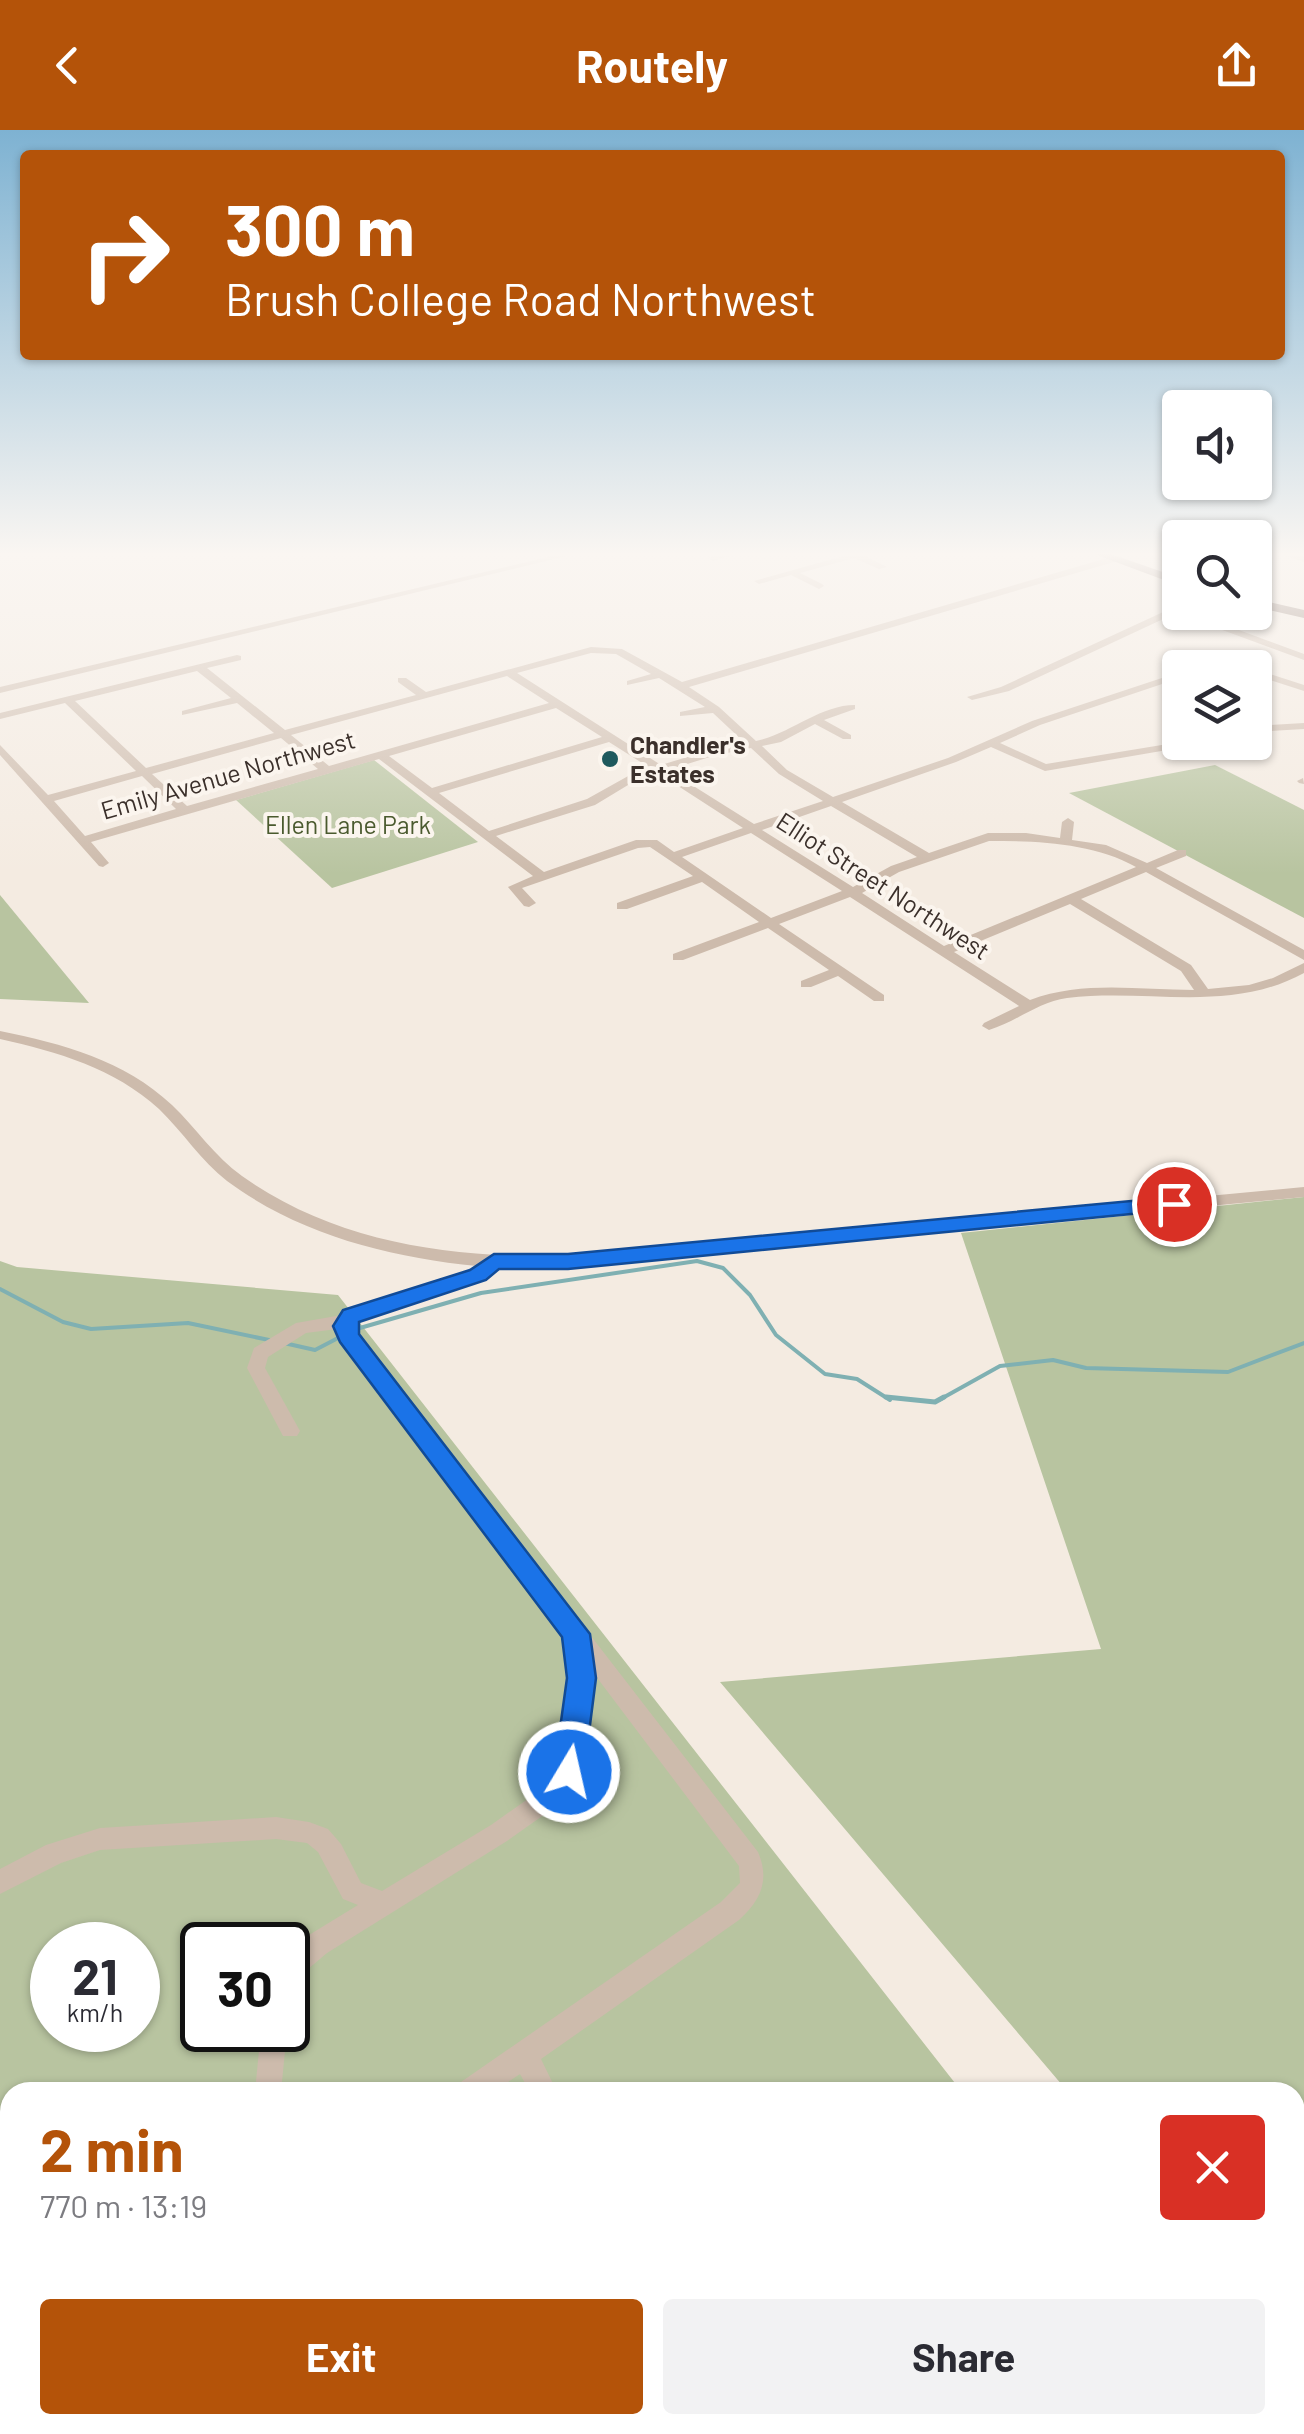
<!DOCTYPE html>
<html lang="en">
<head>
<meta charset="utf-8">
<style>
  :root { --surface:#fff; --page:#f2f2f3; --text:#2b2b33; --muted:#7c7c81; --accent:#b45309 }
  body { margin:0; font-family:Barlow,sans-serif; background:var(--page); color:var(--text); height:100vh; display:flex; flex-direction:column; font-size:38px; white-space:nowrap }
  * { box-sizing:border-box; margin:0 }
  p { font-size:32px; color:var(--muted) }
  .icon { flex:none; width:55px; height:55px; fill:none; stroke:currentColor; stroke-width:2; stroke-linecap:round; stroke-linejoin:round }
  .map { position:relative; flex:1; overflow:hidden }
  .panel { position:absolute; left:0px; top:1952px; width:1305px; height:352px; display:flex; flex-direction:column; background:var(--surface); border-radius:30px 30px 0 0; box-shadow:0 2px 8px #0004 }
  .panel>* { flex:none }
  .hud { position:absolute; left:20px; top:20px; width:1265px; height:210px; border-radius:10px; box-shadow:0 2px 8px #0004; background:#b45309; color:#fff; overflow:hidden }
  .buttons { position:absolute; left:1162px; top:260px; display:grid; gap:20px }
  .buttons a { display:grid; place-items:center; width:110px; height:110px; border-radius:10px; background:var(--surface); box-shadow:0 2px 8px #0004; font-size:50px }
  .speed { position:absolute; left:30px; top:1792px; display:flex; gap:20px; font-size:50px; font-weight:700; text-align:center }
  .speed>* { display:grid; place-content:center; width:130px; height:130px; border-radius:50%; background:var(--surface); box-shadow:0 2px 8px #0004; line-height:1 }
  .speed small { font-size:25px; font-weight:400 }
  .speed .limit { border:5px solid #111; border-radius:15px; background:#fff; color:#111 }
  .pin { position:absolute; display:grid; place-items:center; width:85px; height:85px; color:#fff; margin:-42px; border:5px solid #fff; border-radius:50%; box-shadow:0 2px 10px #0007 }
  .me { position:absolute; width:110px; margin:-55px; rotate:9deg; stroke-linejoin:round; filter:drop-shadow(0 0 8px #0008) }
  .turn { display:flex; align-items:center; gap:35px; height:210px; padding:0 40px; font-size:45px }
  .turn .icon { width:130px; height:130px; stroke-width:2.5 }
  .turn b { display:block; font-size:70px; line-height:85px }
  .round { display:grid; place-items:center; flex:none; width:105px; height:105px; border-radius:10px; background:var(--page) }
  .head { display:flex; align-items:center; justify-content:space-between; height:170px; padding:0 40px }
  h1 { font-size:60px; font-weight:700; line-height:75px; color:var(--accent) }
  .action { display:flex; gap:20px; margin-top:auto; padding:20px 40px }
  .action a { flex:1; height:115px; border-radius:10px; background:var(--accent); color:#fff; font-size:40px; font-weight:700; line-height:115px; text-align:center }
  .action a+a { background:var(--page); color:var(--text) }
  header { display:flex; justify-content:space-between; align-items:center; height:130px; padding:0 40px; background:var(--accent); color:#fff; font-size:45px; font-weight:700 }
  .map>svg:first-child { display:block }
  .green { fill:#b8c4a0; fill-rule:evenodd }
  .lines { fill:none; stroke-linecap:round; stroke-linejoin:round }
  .stream-far1 { stroke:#7fb0b2; stroke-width:4 }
  .stream { stroke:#7fb0b2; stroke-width:5 }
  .minor { fill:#cdbbac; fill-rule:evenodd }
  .major { fill:#7d675c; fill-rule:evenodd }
  .route { fill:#1a73e8; stroke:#114b97; stroke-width:2.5 }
  .poi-dot { fill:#1f5a5e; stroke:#fbf5ee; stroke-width:4 }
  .labels { text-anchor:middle; stroke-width:8; stroke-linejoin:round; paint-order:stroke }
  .far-poi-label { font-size:25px; font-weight:bold; fill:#3b302b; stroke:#fbf5ee; text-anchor:start }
  .far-street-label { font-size:25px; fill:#3b302b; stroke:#fbf5ee }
  .far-park-label { font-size:25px; fill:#4a5a2e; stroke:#fbf5ee }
</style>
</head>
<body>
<header><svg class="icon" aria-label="back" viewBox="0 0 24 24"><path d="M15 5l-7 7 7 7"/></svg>Routely<svg class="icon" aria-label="share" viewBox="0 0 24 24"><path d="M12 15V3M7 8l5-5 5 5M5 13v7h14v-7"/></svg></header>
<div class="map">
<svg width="1304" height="2304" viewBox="0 0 1304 2304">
  <rect width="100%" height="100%" fill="#f4ebe1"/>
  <g class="green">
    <polygon points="374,630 478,712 332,758 236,670"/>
    <polygon points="1215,635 1304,680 1304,788 1069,663"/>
    <polygon points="0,765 89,873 0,869"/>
    <polygon points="1304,1067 1304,2241 1295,2231 1295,1962 1068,1962 720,1552 1101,1519 961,1103"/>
    <path d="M0 1131 17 1137 338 1165 962 1962H10V2295H1222L1229 2304H0ZM52 1815H138V1900H52ZM202 1815H288V1900H202Z"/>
  </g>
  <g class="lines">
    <g class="stream-far1">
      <polyline points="0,1159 63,1192 91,1199 188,1193 269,1210"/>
      <polyline points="353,1200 481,1163 697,1131 723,1138 750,1165 776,1205 825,1244 857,1249 890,1270"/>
      <polyline points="284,1213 315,1220 340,1207"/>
      <polyline points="939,1270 1000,1236 1053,1230 1086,1238 1228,1242 1304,1213"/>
    </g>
    <polyline class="stream" points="886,1267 935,1272 944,1267"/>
    <g class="minor">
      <polygon points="569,422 583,422 0,563 0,557"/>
      <polygon points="728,422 742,422 713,431 708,428"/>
      <polygon points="844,422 859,423 887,437 879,439 854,428 800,443 822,454 824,456 819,459 791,445 759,454 754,451 847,425"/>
      <polygon points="1255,422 1270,422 1255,428"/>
      <polygon points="1280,422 1304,426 1304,432 1281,424"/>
      <path d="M1114 426 1117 431 689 557 719 577 756 611C790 604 820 575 855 575V579L824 590 851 605V609H843L815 594 781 612 762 616 787 640 833 667 948 628 1032 591 1180 542V548L1040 595 1000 613 1046 634 1180 612H1203L1202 614 1045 641 991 617 956 632 842 672 929 723 988 703H1026L1060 708 1062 692 1068 688 1074 692 1072 710 1106 715 1147 733 1178 720H1186V726L1156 738 1304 820V830L1146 742 1081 769 1191 835 1208 859 1249 855 1273 848 1304 833V843C1229 884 1148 858 1067 868 1038 872 1016 892 989 900L982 896 984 893 1019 876 850 767 779 794 884 865V871H874L838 846 811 857H801V851L829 840 768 798 683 830H673V824L759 792 702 752 627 779H617V773L693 746 650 717 638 718 522 758 536 773 529 777 524 776 508 757 533 746 379 629 91 712 109 733 103 737 99 736 0 625V615L48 665 136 641 65 573 0 589V583L237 525 241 526V530L207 538 285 600 416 565 398 552V548H406L426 562 591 517 622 519 682 552ZM591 523 616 524 651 544 627 551V555L659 548 705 577 680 582V586L713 583 745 613 707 621 661 635 517 543ZM197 541 231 568 182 581V585L237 573 274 603 146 638 75 571ZM507 546 549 573 329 636 291 605ZM556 578 602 607 432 658 389 626ZM281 608 318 639 187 676 152 644ZM609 612 650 638 630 645 587 669 489 701 439 663ZM751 618 779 644 823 671 754 694 668 640 713 626ZM658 643 743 698 674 722 657 710H636L544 742 496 706 595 675 638 649ZM142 646 176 679 85 706 54 671ZM831 676 917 727 891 736 853 757 762 700ZM751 703 842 761 771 788 682 727ZM989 711C1038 711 1093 713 1136 737L944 816 862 763 899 742ZM1070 774 1181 841 1194 860C1139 860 1083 850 1030 870L954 822Z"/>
      <polygon points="1174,477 1180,479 1180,482 1190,482 1304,524 1304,530 1176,483 1009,561 972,570 967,567 1001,557"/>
      <polygon points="1255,539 1304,555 1304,561 1255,545"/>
      <polygon points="1304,593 1304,599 1255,602 1255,596"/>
      <polygon points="1303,648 1304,654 1299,653 1297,651"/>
      <path d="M0 901C63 914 124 930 172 975 196 998 214 1026 242 1046 338 1114 453 1128 568 1126L1304 1057V1067L568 1138 499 1137 484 1149 361 1187 356 1193 355 1201 758 1722C770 1750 761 1770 739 1790L541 1929 557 1962H530L520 1944 493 1962H458L461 1952 721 1772 740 1753 739 1736 592 1541 585 1619 569 1667 507 1711 327 1823 301 1845 297 1856 288 1860V1823L309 1805 358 1775 343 1769 318 1722 307 1713 276 1709 100 1720 61 1733 0 1764V1739L46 1715 100 1698 276 1687 309 1692 328 1699 341 1714 361 1753 382 1761 491 1695 552 1652 563 1619 571 1548 565 1506 340 1207 337 1199 306 1203 268 1227 265 1238 300 1301 297 1306H283L247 1238 254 1218 296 1193 342 1185 349 1179 472 1141 477 1136C389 1127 300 1105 227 1051 201 1031 183 1002 159 979 114 938 58 922 0 909Z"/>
      <polygon points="261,1900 287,1900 281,1962 255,1962"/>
      <polygon points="10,2225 10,2257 0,2261 0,2229"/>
      <polygon points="10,2265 10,2295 15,2295 0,2302 0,2269"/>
    </g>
    <g class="major">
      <polygon points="1089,422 1105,422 1180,448 1180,456"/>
      <polygon points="1255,469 1304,480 1304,488 1255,477"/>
    </g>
  </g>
  <linearGradient id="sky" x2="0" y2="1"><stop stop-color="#7eb2d2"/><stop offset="0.57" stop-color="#faf6f2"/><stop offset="1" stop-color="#faf6f2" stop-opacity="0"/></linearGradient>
  <rect width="1304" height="744" fill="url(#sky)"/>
  <polygon class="route" points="1174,1067 1185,1074 1182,1079 568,1139 499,1139 486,1150 359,1192 359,1204 590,1504 596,1548 584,1642 580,1651 569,1655 558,1651 554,1642 567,1548 562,1507 340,1212 333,1196 343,1180 470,1140 494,1124 568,1124"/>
  <circle class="poi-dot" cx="610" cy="629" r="10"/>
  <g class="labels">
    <g class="far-poi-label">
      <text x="630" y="624">Chandler's<tspan x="630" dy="29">Estates</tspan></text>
    </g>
    <g class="far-street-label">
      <text transform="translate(228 645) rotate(-16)" y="9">Emily Avenue Northwest</text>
      <text transform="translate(883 756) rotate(33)" y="9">Elliot Street Northwest</text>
    </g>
    <g class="far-park-label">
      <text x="348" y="704">Ellen Lane Park</text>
    </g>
  </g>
</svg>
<div class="buttons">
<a><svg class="icon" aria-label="sound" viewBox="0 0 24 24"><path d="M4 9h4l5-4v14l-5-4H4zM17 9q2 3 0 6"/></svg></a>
<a><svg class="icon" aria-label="search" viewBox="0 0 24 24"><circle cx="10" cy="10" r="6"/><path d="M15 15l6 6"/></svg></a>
<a><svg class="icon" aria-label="layers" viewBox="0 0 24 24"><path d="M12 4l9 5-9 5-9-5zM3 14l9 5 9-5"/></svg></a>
</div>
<div class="speed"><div>21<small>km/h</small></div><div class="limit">30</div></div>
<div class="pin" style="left:1174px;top:1074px;background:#d93025"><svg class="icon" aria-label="arrive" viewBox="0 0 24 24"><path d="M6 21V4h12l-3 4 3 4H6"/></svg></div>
<svg class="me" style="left:569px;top:1642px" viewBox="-20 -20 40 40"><circle r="17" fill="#1a73e8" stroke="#fff" stroke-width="3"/><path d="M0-11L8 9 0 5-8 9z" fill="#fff"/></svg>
<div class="hud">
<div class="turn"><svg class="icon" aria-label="right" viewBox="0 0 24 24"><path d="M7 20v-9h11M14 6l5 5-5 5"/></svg><div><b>300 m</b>Brush College Road Northwest</div></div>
</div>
<section class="panel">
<div class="head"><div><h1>2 min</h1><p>770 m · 13:19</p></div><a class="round" style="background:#d93025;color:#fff"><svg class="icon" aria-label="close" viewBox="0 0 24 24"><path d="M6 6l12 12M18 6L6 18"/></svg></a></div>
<div class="action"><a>Exit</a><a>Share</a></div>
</section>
</div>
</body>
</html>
